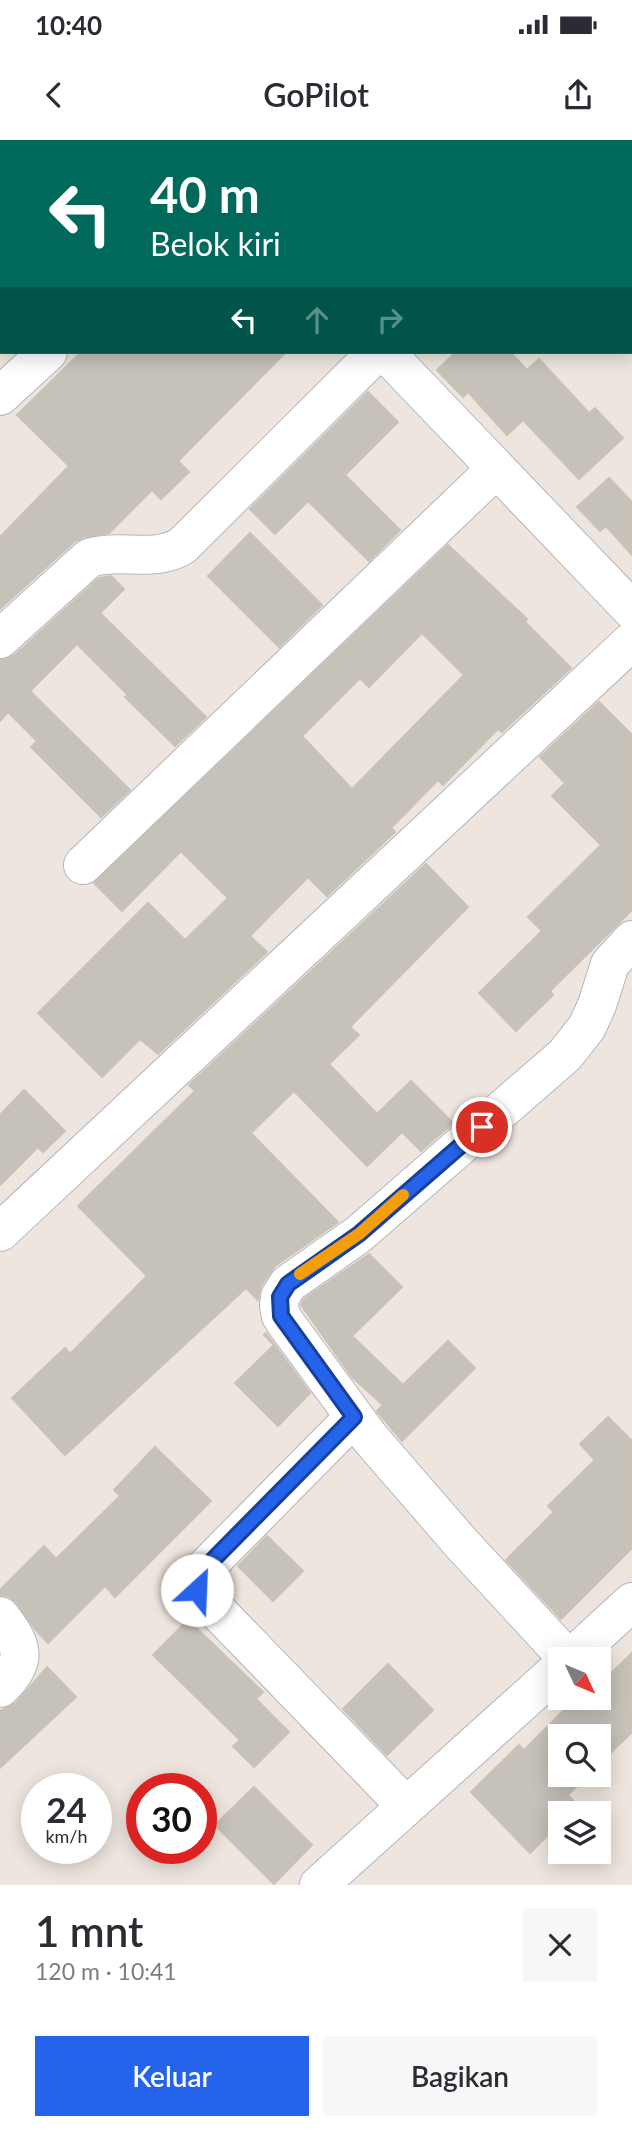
<!DOCTYPE html>
<html lang="id">
<head>
<meta charset="utf-8">
<style>
  :root { --surface:#fff; --page:#f7f7f7; --text:#2b2b33; --muted:#7c7c81; --accent:#2563eb }
  body { margin:0; font-family:Lato,sans-serif; background:var(--page); color:var(--text); height:100vh; display:flex; flex-direction:column; font-size:26px; white-space:nowrap }
  * { box-sizing:border-box; margin:0 }
  p { font-size:23px; color:var(--muted) }
  .icon { flex:none; width:38px; height:38px; fill:none; stroke:currentColor; stroke-width:2; stroke-linecap:round; stroke-linejoin:round }
  .map { position:relative; height:1745px; overflow:hidden }
  .drawer { display:flex; flex-direction:column; background:var(--surface); flex:1 }
  .drawer>* { flex:none }
  .hud { position:absolute; left:0px; top:0px; width:634px; height:214px; box-shadow:0 4px 18px #0003; background:#00695c; color:#fff; overflow:hidden }
  .needle { width:46px; rotate:134deg }
  .tools { position:absolute; left:548px; top:1507px; display:grid; gap:14px }
  .tools a { display:grid; place-items:center; width:63px; height:63px; border-radius:0px; background:var(--surface); box-shadow:0 4px 18px #0003; font-size:35px }
  .speed { position:absolute; left:21px; top:1633px; display:flex; gap:14px; font-size:35px; font-weight:700; text-align:center }
  .speed>* { display:grid; place-content:center; width:91px; height:91px; border-radius:50%; background:var(--surface); box-shadow:0 4px 18px #0003; line-height:1 }
  .speed small { font-size:18px; font-weight:400 }
  .speed .limit { border:10px solid #d22; background:#fff; color:#111 }
  .pin { position:absolute; display:grid; place-items:center; width:60px; height:60px; color:#fff; margin:-30px; border:4px solid #fff; border-radius:50%; box-shadow:0 2px 7px #0007 }
  .me { position:absolute; width:77px; margin:-38px; rotate:25deg; stroke-linejoin:round; filter:drop-shadow(0 0 5px #0008) }
  .turn { display:flex; align-items:center; gap:24px; height:147px; padding:0 35px; font-size:32px }
  .turn .icon { width:91px; height:91px; stroke-width:2.5 }
  .turn b { display:block; font-size:49px; line-height:60px }
  .lanes { display:flex; align-items:center; height:66px; padding:0 35px; background:#0003; justify-content:center; gap:35px; direction:ltr }
  .lanes .off { opacity:.35 }
  .round { display:grid; place-items:center; flex:none; width:74px; height:74px; border-radius:0px; background:var(--page) }
  .overview { display:flex; align-items:center; justify-content:space-between; height:119px; padding:0 35px }
  h1 { font-size:42px; font-weight:600; line-height:52px }
  .primary-button { display:flex; gap:14px; margin-top:auto; padding:14px 35px }
  .primary-button a { flex:1; height:80px; border-radius:0px; background:var(--accent); color:#fff; font-size:28px; font-weight:600; line-height:80px; text-align:center }
  .primary-button a+a { background:var(--page); color:var(--text) }
  .status { display:flex; justify-content:space-between; align-items:center; height:49px; padding:0 35px; background:var(--surface); direction:ltr }
  .status svg { height:19px; fill:currentColor }
  header { display:flex; justify-content:space-between; align-items:center; height:91px; padding:0 35px; background:var(--surface); font-size:32px; font-weight:600 }
  .map>svg:first-child { display:block }
  .building { fill:#c6c1b9; stroke:#cac2b7; stroke-width:2; fill-rule:evenodd }
  .lines { fill:none; stroke-linecap:round; stroke-linejoin:round }
  .minor-casing { stroke:#b2b5c0; stroke-width:40 }
  .minor { stroke:#fff; stroke-width:38 }
  .route-casing { stroke:#184099; stroke-width:18 }
  .route { stroke:#2563eb; stroke-width:12 }
  .slow { stroke:#f59e0b; stroke-width:12 }
</style>
</head>
<body>
<div class="status"><b>10:40</b><svg viewBox="0 0 49 12"><path d="M0 12V9h3v3zM5 12V6h3v6zM10 12V3h3v9zM15 12V0h3v12zM26 1h20v11H26zM47 4h2v5h-2z"/></svg></div>
<header><svg class="icon" aria-label="back" viewBox="0 0 24 24"><path d="M15 5l-7 7 7 7"/></svg>GoPilot<svg class="icon" aria-label="share" viewBox="0 0 24 24"><path d="M12 15V3M7 8l5-5 5 5M5 13v7h14v-7"/></svg></header>
<div class="map">
<svg width="632" height="1745" viewBox="0 0 632 1745">
  <rect width="100%" height="100%" fill="#eee6de"/>
  <g class="building">
    <polygon points="81,212 286,212 178,321 189,332 161,359 152,350 109,393 84,397 75,401 0,469 0,397 69,326 17,275"/>
    <polygon points="456,212 510,212 527,230 539,219 589,273 595,268 623,298 579,339 523,280 507,295 468,252 463,257 437,230"/>
    <polygon points="368,252 398,282 345,335 400,390 369,421 308,361 275,394 250,369"/>
    <polygon points="609,338 632,362 632,415 606,386 600,391 577,367"/>
    <polygon points="250,393 322,465 279,507 208,436"/>
    <path d="M448 405 527 479 525 482 571 528 502 592 498 589 443 645 438 640 391 688 395 692 327 756 308 737 250 796 267 812 158 914 140 899 102 937 38 873 148 763 185 800 228 758 181 711 122 771 94 743ZM422 493 464 535 352 649 302 596 360 538 369 547Z"/>
    <polygon points="111,436 124,449 100,473 206,577 175,606 125,557 128,555 77,504 30,551 130,650 101,677 31,607 37,601 8,572 0,581 0,520 15,515 99,438"/>
    <polygon points="599,562 632,595 632,770 550,851 553,855 516,891 479,853 542,791 528,777 601,705 552,656 565,643 540,617"/>
    <polygon points="426,724 468,767 350,887 359,895 329,924 377,974 411,941 453,983 421,1011 402,992 367,1026 294,951 251,993 338,1082 275,1126 261,1146 258,1160 246,1148 65,1315 12,1258 65,1208 70,1214 147,1136 78,1066 195,951 189,945"/>
    <polygon points="24,950 65,991 43,1012 38,1007 0,1045 0,975"/>
    <polygon points="369,1114 402,1147 352,1196 403,1245 448,1201 475,1228 402,1301 377,1271 383,1265 352,1237 301,1165 304,1159"/>
    <polygon points="266,1193 310,1253 278,1286 235,1243 274,1205 264,1195"/>
    <polygon points="608,1277 632,1301 632,1408 561,1479 506,1420 554,1372 548,1366 595,1320 580,1304"/>
    <polygon points="155,1307 211,1361 115,1457 105,1446 48,1503 35,1489 17,1463 9,1456 0,1455 0,1450 44,1406 56,1419 120,1356 114,1350"/>
    <polygon points="267,1396 303,1431 273,1461 238,1426"/>
    <polygon points="188,1480 263,1552 256,1559 289,1592 254,1627 233,1606 240,1600 153,1515"/>
    <polygon points="632,1513 632,1592 598,1625 598,1596 560,1596 560,1634 589,1634 568,1655 578,1666 571,1673 560,1673 560,1683 530,1713 471,1652 519,1605 524,1610 576,1558 598,1558 598,1546"/>
    <polygon points="388,1524 433,1570 387,1615 343,1569"/>
    <polygon points="47,1527 76,1557 0,1628 0,1571 16,1563"/>
    <polygon points="254,1647 312,1705 274,1744 215,1685"/>
  </g>
  <g class="lines">
    <defs>
      <g id="minor">
        <polyline points="181,0 183,2"/>
        <polyline points="385,212 632,470"/>
        <polyline points="0,256 48,212"/>
        <path d="M0 499 89 418C120 408 154 423 182 406L377 212"/>
        <polyline points="83,725 496,329"/>
        <polyline points="0,1092 632,501"/>
        <polyline points="354,1277 195,1438 197,1450 406,1666"/>
        <path d="M0 1476C23 1505 29 1521 0 1548"/>
        <polyline points="568,1519 461,1403 370,1298 287,1185 281,1176 279,1166 280,1157 288,1144 359,1094 565,915 587,887 597,865 610,824 632,800"/>
        <polyline points="570,1519 632,1462"/>
        <polyline points="319,1745 560,1528"/>
      </g>
    </defs>
    <use href="#minor" class="minor-casing"/>
    <use href="#minor" class="minor"/>
  </g>
  <g class="lines">
    <defs>
      <polyline id="route" points="197,1450 195,1438 354,1277 281,1176 280,1157 288,1144 359,1094 482,987"/>
    </defs>
    <use href="#route" class="route-casing"/>
    <use href="#route" class="route"/>
    <polyline class="slow" points="300,1134 359,1094 403,1055"/>
  </g>
</svg>
<div class="tools">
<a><svg class="needle" viewBox="-14 -14 28 28"><path d="M0-13l5 13h-10z" fill="#e53935"/><path d="M0 13l5-13h-10z" fill="#7c7c81"/></svg></a>
<a><svg class="icon" aria-label="search" viewBox="0 0 24 24"><circle cx="10" cy="10" r="6"/><path d="M15 15l6 6"/></svg></a>
<a><svg class="icon" aria-label="layers" viewBox="0 0 24 24"><path d="M12 4l9 5-9 5-9-5zM3 14l9 5 9-5"/></svg></a>
</div>
<div class="speed"><div>24<small>km/h</small></div><div class="limit">30</div></div>
<div class="pin" style="left:482px;top:987px;background:#d93025"><svg class="icon" aria-label="arrive" viewBox="0 0 24 24"><path d="M6 21V4h12l-3 4 3 4H6"/></svg></div>
<svg class="me" style="left:197px;top:1450px" viewBox="-20 -20 40 40"><circle r="19" fill="#fff"/><path d="M0-13L10 11 0 6-10 11z" fill="#2563eb"/></svg>
<div class="hud">
<div class="turn"><svg class="icon" aria-label="left" viewBox="0 0 24 24"><path d="M17 20v-9H6M10 6l-5 5 5 5"/></svg><div><b>40 m</b>Belok kiri</div></div>
<div class="lanes"><svg class="icon" aria-label="left" viewBox="0 0 24 24"><path d="M17 20v-9H6M10 6l-5 5 5 5"/></svg><svg class="icon off" aria-label="ahead" viewBox="0 0 24 24"><path d="M12 20V5M6 11l6-6 6 6"/></svg><svg class="icon off" aria-label="right" viewBox="0 0 24 24"><path d="M7 20v-9h11M14 6l5 5-5 5"/></svg></div>
</div>
</div>
<section class="drawer">
<div class="overview"><div><h1>1 mnt</h1><p>120 m · 10:41</p></div><a class="round"><svg class="icon" aria-label="close" viewBox="0 0 24 24"><path d="M6 6l12 12M18 6L6 18"/></svg></a></div>
<div class="primary-button"><a>Keluar</a><a>Bagikan</a></div>
</section>
</body>
</html>
